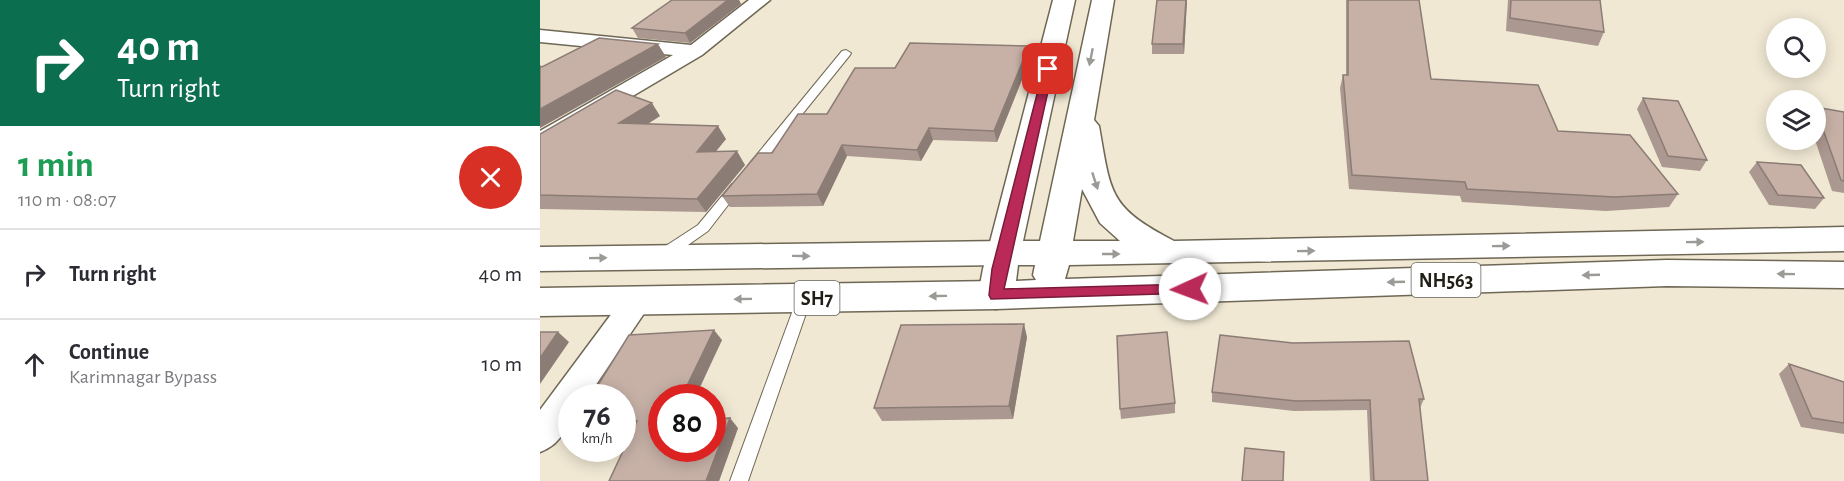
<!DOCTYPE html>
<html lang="en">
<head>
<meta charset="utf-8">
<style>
  :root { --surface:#fff; --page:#f7f7f7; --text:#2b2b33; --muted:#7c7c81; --line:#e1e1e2 }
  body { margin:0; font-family:"Alegreya Sans",sans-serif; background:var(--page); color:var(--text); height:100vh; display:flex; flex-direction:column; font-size:22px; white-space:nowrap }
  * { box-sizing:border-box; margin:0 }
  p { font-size:20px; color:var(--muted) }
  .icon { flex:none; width:33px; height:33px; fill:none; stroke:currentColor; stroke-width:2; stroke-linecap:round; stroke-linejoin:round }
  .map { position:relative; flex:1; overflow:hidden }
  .sheet { display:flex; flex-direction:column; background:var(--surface); width:540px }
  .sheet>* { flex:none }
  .hud { background:#0b6e4f; color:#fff; overflow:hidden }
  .buttons { position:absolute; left:1226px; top:18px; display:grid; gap:12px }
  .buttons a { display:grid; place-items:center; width:60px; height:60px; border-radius:50%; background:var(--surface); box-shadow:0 3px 15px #0003; font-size:30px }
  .speed { position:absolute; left:18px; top:384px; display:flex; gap:12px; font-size:30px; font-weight:700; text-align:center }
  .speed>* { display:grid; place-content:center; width:78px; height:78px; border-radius:50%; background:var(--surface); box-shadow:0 3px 15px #0003; line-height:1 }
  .speed small { font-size:15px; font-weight:400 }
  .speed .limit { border:9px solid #d22; background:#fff; color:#111 }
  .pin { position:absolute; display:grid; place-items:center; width:51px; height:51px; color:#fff; margin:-26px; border-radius:12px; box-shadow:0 3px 9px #0006 }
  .me { position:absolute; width:66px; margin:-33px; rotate:268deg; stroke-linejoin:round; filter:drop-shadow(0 0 4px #0008) }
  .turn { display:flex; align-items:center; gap:21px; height:126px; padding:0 18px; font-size:27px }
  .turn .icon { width:78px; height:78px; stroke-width:2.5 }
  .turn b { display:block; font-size:42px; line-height:51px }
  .round { display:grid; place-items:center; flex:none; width:63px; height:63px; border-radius:32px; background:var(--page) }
  .head { display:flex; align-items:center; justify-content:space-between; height:102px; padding:0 18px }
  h1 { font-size:36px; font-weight:600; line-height:45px; color:#1e9e55 }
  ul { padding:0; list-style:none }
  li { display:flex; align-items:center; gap:18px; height:90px; padding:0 18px; border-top:2px solid var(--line) }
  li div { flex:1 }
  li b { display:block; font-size:22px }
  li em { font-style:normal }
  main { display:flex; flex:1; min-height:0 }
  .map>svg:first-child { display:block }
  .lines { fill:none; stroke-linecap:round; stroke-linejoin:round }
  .lane-casing { stroke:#6e6755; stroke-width:2 }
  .street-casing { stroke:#6e6755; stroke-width:3 }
  .primary-casing { stroke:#6e6755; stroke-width:3 }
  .highway-casing { stroke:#6e6755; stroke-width:3 }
  .lane { fill:#fff; fill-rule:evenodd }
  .street { fill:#fff; fill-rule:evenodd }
  .primary { fill:#fff; fill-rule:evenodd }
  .highway { fill:#fff; fill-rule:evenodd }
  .wall { fill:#ab9890 }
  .shaded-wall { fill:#8b7c75 }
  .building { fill:#c7b1a7; stroke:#8b7c75; stroke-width:1.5 }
  .oneway { fill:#9b9a96 }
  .route { fill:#b92a58; stroke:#781b39; stroke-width:1.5 }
  .labels { text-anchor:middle; stroke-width:4.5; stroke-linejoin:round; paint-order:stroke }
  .shield { fill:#fff; stroke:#64625c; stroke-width:1.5 }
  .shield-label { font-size:20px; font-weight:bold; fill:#211e16 }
</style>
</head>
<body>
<main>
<section class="sheet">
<div class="hud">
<div class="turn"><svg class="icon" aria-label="right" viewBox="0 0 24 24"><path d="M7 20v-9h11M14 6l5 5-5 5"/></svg><div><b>40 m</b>Turn right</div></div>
</div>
<div class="head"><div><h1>1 min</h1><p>110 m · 08:07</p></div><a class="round" style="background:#d93025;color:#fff"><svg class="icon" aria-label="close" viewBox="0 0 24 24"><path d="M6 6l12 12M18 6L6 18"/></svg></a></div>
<ul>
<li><svg class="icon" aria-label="right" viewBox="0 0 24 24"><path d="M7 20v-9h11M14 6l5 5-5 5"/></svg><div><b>Turn right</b></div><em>40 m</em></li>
<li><svg class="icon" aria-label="ahead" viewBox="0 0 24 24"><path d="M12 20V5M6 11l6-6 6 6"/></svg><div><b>Continue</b><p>Karimnagar Bypass</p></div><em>10 m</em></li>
</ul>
</section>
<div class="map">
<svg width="1304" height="481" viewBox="0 0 1304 481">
  <rect width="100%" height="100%" fill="#f0e8d3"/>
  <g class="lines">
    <defs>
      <g id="lane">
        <polygon points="306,50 311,53 310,55 218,169 210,169 208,166 210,163 302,51"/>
        <polygon points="196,183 202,187 168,231 128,259 118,259 116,255 118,251 158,225 192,184"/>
        <polygon points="264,293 269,295 271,299 208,481 190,481 257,299 259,295"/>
      </g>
      <g id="street">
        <polygon points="209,0 230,0 162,55 8,146 0,148 0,131 133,55 0,42 0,30 151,45"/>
        <path d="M97 290 107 293 112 301 107 309 47 398H32C32 421 24 443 0 452V410L87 293Z"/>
      </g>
      <g id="primary">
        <polygon points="464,241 476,244 481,253 476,262 464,265 0,271 0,247"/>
        <polygon points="456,281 469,285 474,295 469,305 456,309 0,316 0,288"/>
      </g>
      <path id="highway" d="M513 0H535L483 241H500L552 0H574L554 120 559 126C571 195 569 207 634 241L1304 227V251L529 265 525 279 1127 260 1304 262V288L1127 286 456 309 443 305 438 295 443 269ZM542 189 560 223 580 241H533ZM478 265H495L493 275 496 280 476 281Z"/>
    </defs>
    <use href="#lane" class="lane-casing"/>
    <use href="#street" class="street-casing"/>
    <use href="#primary" class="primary-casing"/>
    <use href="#highway" class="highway-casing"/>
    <use href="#lane" class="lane"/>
    <use href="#street" class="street"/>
    <use href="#primary" class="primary"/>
    <use href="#highway" class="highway"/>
  </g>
  <g class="wall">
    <polygon points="132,0 199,0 201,4 150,43 98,38 92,28"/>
    <polygon points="647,0 644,54 612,54 612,44"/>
    <polygon points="806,0 879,0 891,79 1018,131 1138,194 1129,207 1066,211 922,202 920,196 809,189 800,88 803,75 806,75"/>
    <polygon points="968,0 1060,0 1064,32 1058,46 966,31"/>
    <polygon points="489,46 491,57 457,142 393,140 381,161 307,156 283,206 190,207 182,196 232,153 355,68"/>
    <polygon points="1103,98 1167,160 1160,171 1122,167 1097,109"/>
    <polygon points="1275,107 1304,112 1304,193 1292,191 1275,140"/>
    <polygon points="120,116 108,124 186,139 175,152 205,165 166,212 0,209 0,134"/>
    <polygon points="1217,162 1284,198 1275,209 1229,205 1209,172"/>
    <polygon points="487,337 473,419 342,421 334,408"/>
    <polygon points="182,340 122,448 198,428 179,481 69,481 93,430 82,430 82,398"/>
    <polygon points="1249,364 1304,382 1304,434 1261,427 1239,374"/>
    <polygon points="672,392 884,399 880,408 888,481 830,481 827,410 754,411 672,402"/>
    <polygon points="635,403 635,413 581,419 580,409"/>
  </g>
  <g class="shaded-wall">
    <polygon points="188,0 199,0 201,4 150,43 145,33"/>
    <polygon points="646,0 647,0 644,54 643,44"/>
    <polygon points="118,44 126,57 0,128 0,109"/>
    <polygon points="489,46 491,57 457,142 454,131"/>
    <polygon points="112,103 120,116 88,136 79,123"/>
    <polygon points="178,126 186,139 165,165 157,152"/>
    <polygon points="389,128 393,140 381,161 377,150"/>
    <polygon points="302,145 307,156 283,206 277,194"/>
    <polygon points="197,151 205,165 166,212 157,199"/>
    <polygon points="484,324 487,337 473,419 469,406"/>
    <polygon points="174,330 182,340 155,398 141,398"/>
    <polygon points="18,332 29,342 0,384 0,358"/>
    <polygon points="190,418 198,428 179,481 166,481"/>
  </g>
  <g class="building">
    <polygon points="132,0 188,0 145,33 92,28"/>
    <polygon points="617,0 646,0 643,44 612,44"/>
    <polygon points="808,0 879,0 891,79 998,85 1018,131 1090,135 1138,194 1074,197 927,189 925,182 812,175 803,75 808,75"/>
    <polygon points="971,0 1060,0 1064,32 970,18"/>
    <polygon points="59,38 118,44 0,109 0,66 2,67"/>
    <polygon points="370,43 489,46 454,131 389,128 377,150 302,145 277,194 182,196 218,153 232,153 258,114 287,114 315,68 355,68"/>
    <polygon points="76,90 112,103 79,123 178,126 157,152 197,151 157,199 0,195 0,134"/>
    <polygon points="1103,98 1138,101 1167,160 1128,156"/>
    <polygon points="1275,107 1304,112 1304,181 1301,180"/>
    <polygon points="1217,162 1261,165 1284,198 1238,195"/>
    <polygon points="484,324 469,406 334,408 361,325"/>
    <polygon points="174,330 141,398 122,398 122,448 172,448 172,420 190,418 166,481 69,481 97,421 82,420 82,398 50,398 89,335"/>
    <polygon points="0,332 18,332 0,358"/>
    <polygon points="627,332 635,403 580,409 577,336"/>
    <polygon points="680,335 753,343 869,341 884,399 879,399 888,481 834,481 830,400 756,401 672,392"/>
    <polygon points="1249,364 1304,382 1304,423 1272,418"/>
    <polygon points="705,448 744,452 743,481 702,481"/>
  </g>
  <defs><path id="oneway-solid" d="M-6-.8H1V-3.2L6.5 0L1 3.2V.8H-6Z" transform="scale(1.5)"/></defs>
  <g class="oneway">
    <use href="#oneway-solid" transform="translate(551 57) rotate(101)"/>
    <use href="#oneway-solid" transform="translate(555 181) rotate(72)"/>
    <use href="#oneway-solid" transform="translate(1155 242) rotate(-1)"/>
    <use href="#oneway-solid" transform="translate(961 246) rotate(-1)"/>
    <use href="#oneway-solid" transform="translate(766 251) rotate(-1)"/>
    <use href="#oneway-solid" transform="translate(571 254)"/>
    <use href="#oneway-solid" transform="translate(261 256) rotate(1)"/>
    <use href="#oneway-solid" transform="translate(58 258) rotate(-1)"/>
    <use href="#oneway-solid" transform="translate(1246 274) rotate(-179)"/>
    <use href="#oneway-solid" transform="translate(1051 275) rotate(178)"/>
    <use href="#oneway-solid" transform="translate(856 282) rotate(178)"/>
    <use href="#oneway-solid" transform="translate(398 296) rotate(179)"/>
    <use href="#oneway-solid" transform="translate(203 299) rotate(179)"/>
  </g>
  <polygon class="route" points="504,67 513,69 464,289 650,284 657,289 655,293 451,299 449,295 452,269"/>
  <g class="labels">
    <g class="shield">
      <rect x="871.5" y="263" width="69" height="34" rx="4.5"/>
      <rect x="254.5" y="281" width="45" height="34" rx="4.5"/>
    </g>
    <g class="shield-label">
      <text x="906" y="287">NH563</text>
      <text x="277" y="305">SH7</text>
    </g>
  </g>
</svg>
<div class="buttons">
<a><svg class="icon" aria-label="search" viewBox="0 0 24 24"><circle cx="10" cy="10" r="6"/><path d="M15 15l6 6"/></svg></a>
<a><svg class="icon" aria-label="layers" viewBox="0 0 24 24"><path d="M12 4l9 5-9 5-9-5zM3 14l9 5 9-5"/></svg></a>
</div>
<div class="speed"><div>76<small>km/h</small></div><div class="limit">80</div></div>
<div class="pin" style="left:508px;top:69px;background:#d93025"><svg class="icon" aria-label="arrive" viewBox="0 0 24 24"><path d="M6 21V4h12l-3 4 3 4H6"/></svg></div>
<svg class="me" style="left:650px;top:289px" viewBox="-20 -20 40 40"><circle r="19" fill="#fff"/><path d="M0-13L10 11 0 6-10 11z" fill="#b92a58"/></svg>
</div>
</main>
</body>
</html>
